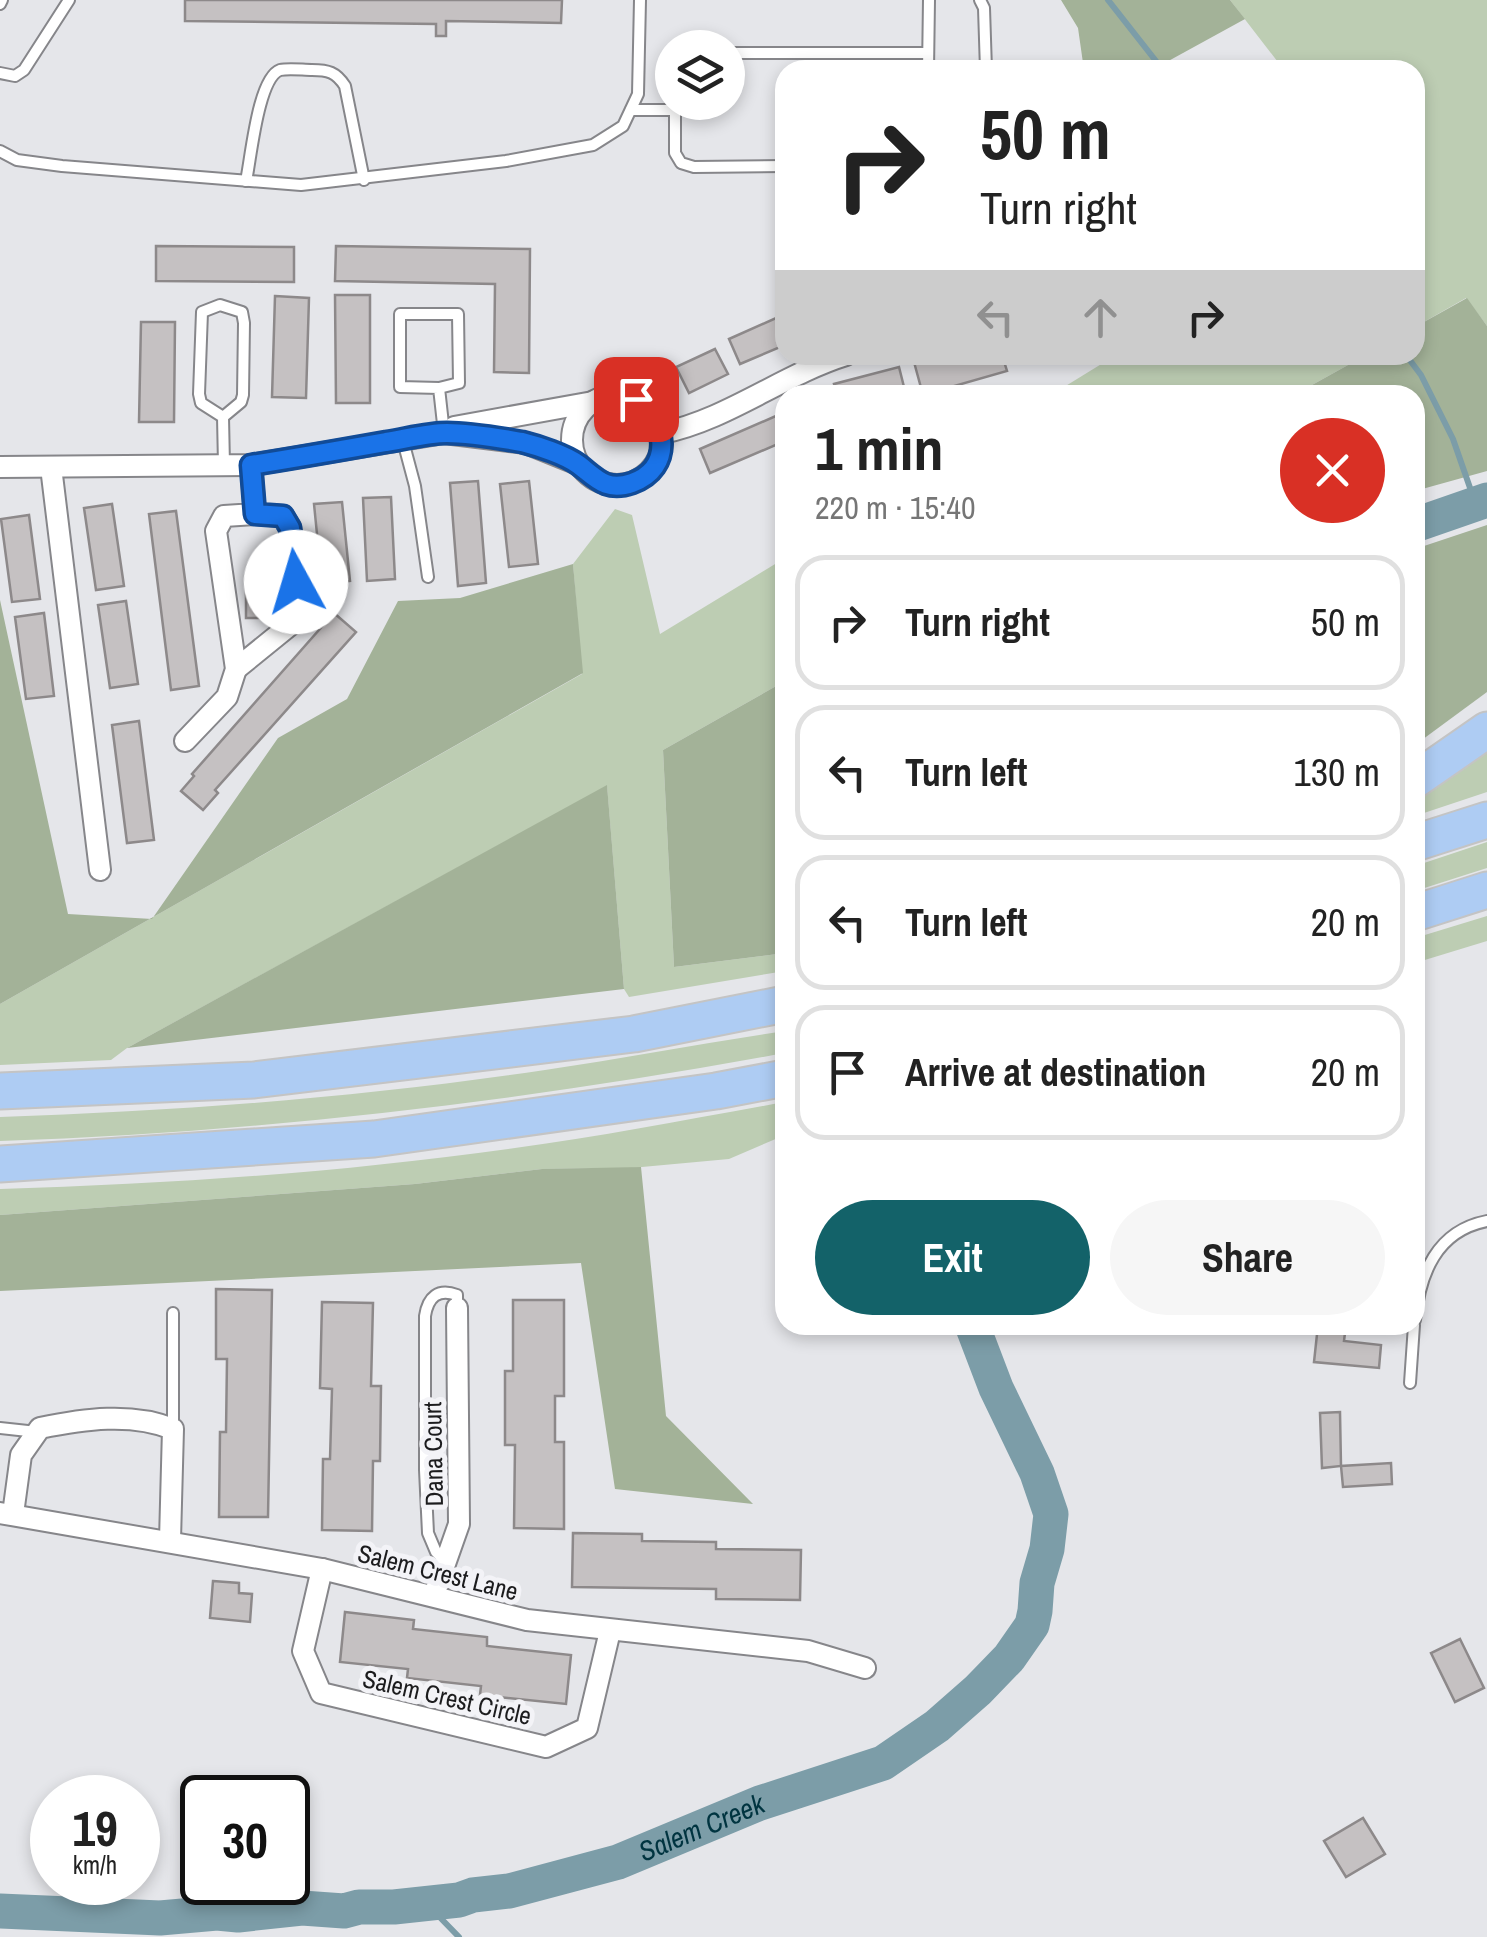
<!DOCTYPE html>
<html lang="en">
<head>
<meta charset="utf-8">
<style>
  :root { --surface:#fff; --page:#f6f6f6; --text:#222; --muted:#767676; --line:#e0e0e0; --accent:#136269 }
  body { margin:0; font-family:"Archivo Narrow",sans-serif; background:var(--page); color:var(--text); height:100vh; display:flex; flex-direction:column; font-size:38px; white-space:nowrap }
  * { box-sizing:border-box; margin:0 }
  p { font-size:32px; color:var(--muted) }
  .icon { flex:none; width:55px; height:55px; fill:none; stroke:currentColor; stroke-width:2; stroke-linecap:round; stroke-linejoin:round }
  .map { position:relative; flex:1; overflow:hidden }
  .sheet { position:absolute; left:775px; top:385px; width:650px; height:950px; display:flex; flex-direction:column; background:var(--surface); border-radius:30px; box-shadow:0 5px 15px #0003 }
  .sheet>* { flex:none }
  .banner { position:absolute; left:775px; top:60px; width:650px; height:305px; border-radius:30px; box-shadow:0 5px 15px #0003; background:#fff; color:var(--text); overflow:hidden }
  .controls { position:absolute; left:655px; top:30px; display:grid; gap:20px }
  .controls a { display:grid; place-items:center; width:90px; height:90px; border-radius:50%; background:var(--surface); box-shadow:0 5px 15px #0003; font-size:50px }
  .speed { position:absolute; left:30px; top:1775px; display:flex; gap:20px; font-size:50px; font-weight:700; text-align:center }
  .speed>* { display:grid; place-content:center; width:130px; height:130px; border-radius:50%; background:var(--surface); box-shadow:0 5px 15px #0003; line-height:1 }
  .speed small { font-size:25px; font-weight:400 }
  .speed .limit { border:5px solid #111; border-radius:15px; background:#fff; color:#111 }
  .pin { position:absolute; display:grid; place-items:center; width:85px; height:85px; color:#fff; margin:-42px; border-radius:20px; box-shadow:0 5px 15px #0006 }
  .me { position:absolute; width:110px; margin:-55px; rotate:354deg; stroke-linejoin:round; filter:drop-shadow(0 0 8px #0008) }
  .turn { display:flex; align-items:center; gap:35px; height:210px; padding:0 40px; font-size:45px }
  .turn .icon { width:130px; height:130px; stroke-width:2.5 }
  .turn b { display:block; font-size:70px; line-height:85px }
  .lanes { display:flex; align-items:center; height:95px; padding:0 40px; background:#0003; justify-content:center; gap:50px; direction:ltr }
  .lanes .off { opacity:.35 }
  .round { display:grid; place-items:center; flex:none; width:105px; height:105px; border-radius:52px; background:var(--page) }
  .overview { display:flex; align-items:center; justify-content:space-between; height:170px; padding:0 40px }
  h1 { font-size:60px; font-weight:700; line-height:75px }
  .cta { display:flex; gap:20px; margin-top:auto; padding:20px 40px }
  .cta a { flex:1; height:115px; border-radius:60px; background:var(--accent); color:#fff; font-size:40px; font-weight:700; line-height:115px; text-align:center }
  .cta a+a { background:var(--page); color:var(--text) }
  ul { padding:0; list-style:none }
  li { display:flex; align-items:center; gap:30px; height:135px; margin:0 20px 15px; padding:0 20px; border:5px solid var(--line); border-radius:30px }
  li div { flex:1 }
  li b { display:block; font-size:38px }
  li em { font-style:normal }
  .map>svg:first-child { display:block }
  .green { fill:#bdcdb3 }
  .forest { fill:#a3b298 }
  .lines { fill:none; stroke-linecap:round; stroke-linejoin:round }
  .stream { stroke:#7c9da8; stroke-width:6 }
  .river { stroke:#7c9da8; stroke-width:35 }
  .building { fill:#c5c1c2; stroke:#8d898a; stroke-width:2.5 }
  .lane-casing { stroke:#86868a; stroke-width:14 }
  .street-casing { stroke:#86868a; stroke-width:24 }
  .highway-casing { stroke:#c4c4c4; stroke-width:39 }
  .lane { stroke:#fff; stroke-width:10 }
  .street { stroke:#fff; stroke-width:20 }
  .highway { stroke:#aeccf3; stroke-width:35 }
  .route-casing { stroke:#114b97; stroke-width:25 }
  .route { stroke:#1a73e8; stroke-width:18 }
  .labels { text-anchor:middle; stroke-width:10; stroke-linejoin:round; paint-order:stroke }
  .street-label { font-size:25px; fill:#1c1c1e; stroke:#f3f3f7 }
  .water-label { font-size:28px; font-style:italic; fill:#003440; stroke:#f3f3f7 }
</style>
</head>
<body>
<div class="map">
<svg width="1487" height="1937" viewBox="0 0 1487 1937">
  <rect width="100%" height="100%" fill="#e5e6ea"/>
  <g class="green">
    <polygon points="1230,0 1487,0 1487,326 1466,298 1415,327 1415,70 1284,70"/>
    <polygon points="1116,355 1366,355 1294,395 1051,395"/>
    <polygon points="615,509 632,515 660,634 785,558 785,681 663,750 674,967 785,953 785,971 629,997 624,989 607,786 127,1048 111,1060 0,1065 0,1004 582,674 573,564"/>
    <polygon points="1487,745 1487,792 1415,816 1415,794"/>
    <polygon points="1487,842 1487,868 1415,891 1415,866"/>
    <polygon points="1487,916 1487,941 1415,963 1415,938"/>
    <path d="M785 1031V1053C525 1101 264 1132 0 1141V1117C182 1111 365 1097 545 1070 625 1058 705 1043 785 1031Z"/>
    <path d="M785 1102V1135L729 1159 631 1168 542 1169 415 1184 0 1215V1189C172 1184 345 1172 515 1148 605 1136 695 1118 785 1102Z"/>
  </g>
  <g class="forest">
    <polygon points="1061,0 1230,0 1245,19 1152,70 1084,70 1078,28"/>
    <polygon points="1467,298 1487,326 1487,471 1415,491 1415,395 1294,395 1366,355 1415,355 1415,327"/>
    <polygon points="1487,525 1487,692 1415,745 1415,549"/>
    <polygon points="573,564 583,673 0,1004 0,600 68,914 152,919 278,738 347,699 398,601 460,598"/>
    <polygon points="785,681 785,823 781,849 785,863 785,953 674,967 663,750"/>
    <polygon points="607,785 624,989 127,1048"/>
    <polygon points="641,1167 666,1416 753,1504 615,1489 581,1263 0,1291 0,1215 415,1184 542,1169"/>
  </g>
  <g class="lines">
    <g class="stream">
      <polyline points="1108,0 1163,70"/>
      <polyline points="1406,355 1421,375 1453,439 1476,505"/>
      <polyline points="425,1902 459,1937"/>
    </g>
    <g class="river">
      <polyline points="1415,525 1487,500"/>
      <path id="s1" d="M0 1911 160 1918 217 1913 238 1915 302 1908 344 1911 359 1907H394L459 1900 473 1895 509 1891 618 1862 760 1803 883 1763 937 1726 978 1690 1009 1658 1032 1625 1035 1611 1037 1583 1047 1549 1051 1514 1037 1473 996 1388 972 1325"/>
    </g>
  </g>
  <g class="building">
    <polygon points="185,0 562,0 561,23 446,21 446,36 436,36 436,24 185,21"/>
    <polygon points="156,246 294,247 294,282 156,281"/>
    <polygon points="336,246 530,249 529,373 494,372 495,284 335,281"/>
    <polygon points="335,295 370,295 370,403 336,403"/>
    <polygon points="275,296 309,298 306,398 272,397"/>
    <polygon points="785,314 785,345 740,364 729,339"/>
    <polygon points="141,322 175,322 174,422 139,422"/>
    <polygon points="715,349 728,374 689,393 676,367"/>
    <polygon points="940,355 1002,355 1007,371 923,395 914,362"/>
    <polygon points="899,367 906,395 837,395 834,384"/>
    <polygon points="785,412 785,441 710,473 700,449"/>
    <polygon points="478,481 486,583 458,586 450,483"/>
    <polygon points="529,481 538,564 509,567 500,484"/>
    <polygon points="391,497 395,579 367,581 363,498"/>
    <polygon points="342,502 350,581 322,584 314,504"/>
    <polygon points="112,504 124,586 96,590 84,508"/>
    <polygon points="176,511 199,686 171,690 149,514"/>
    <polygon points="29,515 40,599 12,602 1,519"/>
    <polygon points="268,585 269,618 246,618 246,586"/>
    <polygon points="126,601 138,684 110,688 98,605"/>
    <polygon points="44,613 54,696 26,699 15,617"/>
    <polygon points="334,613 356,632 215,790 218,793 203,810 181,791 194,776 192,774"/>
    <polygon points="139,721 154,840 127,843 112,725"/>
    <polygon points="216,1289 272,1290 268,1517 219,1517 220,1432 226,1432 227,1359 216,1359"/>
    <polygon points="513,1300 564,1300 564,1396 555,1396 555,1442 564,1442 564,1529 514,1528 515,1445 505,1445 505,1371 513,1371"/>
    <polygon points="322,1302 373,1303 371,1386 381,1386 380,1461 373,1461 372,1531 322,1530 323,1459 330,1459 332,1389 320,1388"/>
    <polygon points="1318,1325 1346,1325 1344,1341 1381,1345 1379,1368 1314,1362"/>
    <polygon points="1340,1412 1341,1466 1322,1468 1320,1413"/>
    <polygon points="1391,1463 1392,1484 1343,1487 1341,1466"/>
    <polygon points="573,1533 642,1534 642,1541 716,1542 716,1549 801,1550 800,1600 716,1599 716,1589 572,1587"/>
    <polygon points="213,1581 239,1583 239,1593 252,1594 250,1622 210,1618"/>
    <polygon points="345,1612 414,1620 413,1629 487,1637 487,1646 571,1655 566,1704 480,1695 481,1686 407,1678 408,1669 340,1662"/>
    <polygon points="1460,1639 1484,1688 1455,1702 1431,1653"/>
    <polygon points="1363,1818 1385,1854 1346,1877 1324,1841"/>
  </g>
  <g class="lines">
    <defs>
      <g id="lane">
        <polyline points="980,0 984,8 986,70"/>
        <polyline points="0,4 2,0"/>
        <polyline points="728,53 928,53"/>
        <polyline points="928,70 929,0"/>
        <polyline points="0,73 15,76 24,70 69,0"/>
        <polyline points="675,102 675,153 681,163 694,167 785,166"/>
        <polyline points="631,110 675,110"/>
        <polyline points="0,151 17,160 62,166 301,185 506,161 593,145 623,126 638,94 640,0"/>
        <path d="M246 181C251 158 258 78 280 70 289 68 303 70 312 70 328 70 336 72 345 86L364 180"/>
        <polyline points="439,388 459,383 458,314 400,314 400,387 439,388 444,433"/>
        <polyline points="223,417 241,402 243,395 244,323 242,312 220,305 202,312 199,394 201,403 223,417 224,465"/>
        <polyline points="403,441 415,486 428,577"/>
        <polyline points="173,1313 173,1428"/>
        <path d="M1415 1320C1420 1274 1436 1231 1487 1221"/>
        <polyline points="1410,1383 1414,1325"/>
        <polyline points="0,1428 37,1432"/>
        <path d="M445 1561 436 1552 428 1533 425 1470V1316C428 1297 438 1288 457 1295V1308"/>
      </g>
      <g id="street">
        <circle cx="617" cy="440" r="45"/>
        <polyline points="454,427 593,402"/>
        <path d="M662 433C727 420 782 375 846 355"/>
        <polyline points="0,467 251,465 444,433 526,443 578,464"/>
        <polyline points="51,467 100,870"/>
        <polyline points="236,669 289,626 298,609 290,527 283,516 255,514"/>
        <polyline points="185,741 227,697 236,669 216,531 224,516 255,514 251,465"/>
        <polyline points="0,1513 322,1569 527,1620 808,1651 865,1668"/>
        <path d="M13 1514 21 1455 40 1428C83 1419 132 1412 173 1429L170 1540"/>
        <polyline points="322,1569 303,1651 321,1693 546,1747 587,1728 610,1631"/>
        <polyline points="434,1595 459,1524 457,1308"/>
      </g>
      <g id="highway">
        <polyline points="1415,780 1487,730"/>
        <polyline points="1415,843 1487,820"/>
        <polyline points="1415,913 1487,890"/>
        <polyline points="0,1091 254,1080 634,1034 785,1004"/>
        <polyline points="0,1164 374,1139 716,1091 785,1078"/>
      </g>
    </defs>
    <use href="#lane" class="lane-casing"/>
    <use href="#street" class="street-casing"/>
    <use href="#highway" class="highway-casing"/>
    <use href="#lane" class="lane"/>
    <use href="#street" class="street"/>
    <use href="#highway" class="highway"/>
  </g>
  <g class="lines">
    <defs>
      <path id="route" d="M296 582 290 528 283 516 255 514 251 465C296 458 341 450 386 442 406 439 427 433 447 433 471 433 498 438 522 442 538 446 566 455 579 465 596 478 606 492 632 483 674 468 667 420 636 399"/>
    </defs>
    <use href="#route" class="route-casing"/>
    <use href="#route" class="route"/>
  </g>
  <g class="labels">
    <g class="street-label">
      <text transform="translate(433 1454) rotate(-91)" y="9">Dana Court</text>
      <text transform="translate(438 1572) rotate(14)" y="9">Salem Crest Lane</text>
      <text transform="translate(447 1697) rotate(13)" y="9">Salem Crest Circle</text>
    </g>
    <g class="water-label">
      <text dy="10" stroke="none"><textPath href="#s1" startOffset="715">Salem Creek</textPath></text>
    </g>
  </g>
</svg>
<div class="controls">
<a><svg class="icon" aria-label="layers" viewBox="0 0 24 24"><path d="M12 4l9 5-9 5-9-5zM3 14l9 5 9-5"/></svg></a>
</div>
<div class="speed"><div>19<small>km/h</small></div><div class="limit">30</div></div>
<div class="pin" style="left:636px;top:399px;background:#d93025"><svg class="icon" aria-label="arrive" viewBox="0 0 24 24"><path d="M6 21V4h12l-3 4 3 4H6"/></svg></div>
<svg class="me" style="left:296px;top:582px" viewBox="-20 -20 40 40"><circle r="19" fill="#fff"/><path d="M0-13L10 11 0 6-10 11z" fill="#1a73e8"/></svg>
<div class="banner">
<div class="turn"><svg class="icon" aria-label="right" viewBox="0 0 24 24"><path d="M7 20v-9h11M14 6l5 5-5 5"/></svg><div><b>50 m</b>Turn right</div></div>
<div class="lanes"><svg class="icon off" aria-label="left" viewBox="0 0 24 24"><path d="M17 20v-9H6M10 6l-5 5 5 5"/></svg><svg class="icon off" aria-label="ahead" viewBox="0 0 24 24"><path d="M12 20V5M6 11l6-6 6 6"/></svg><svg class="icon" aria-label="right" viewBox="0 0 24 24"><path d="M7 20v-9h11M14 6l5 5-5 5"/></svg></div>
</div>
<section class="sheet">
<div class="overview"><div><h1>1 min</h1><p>220 m · 15:40</p></div><a class="round" style="background:#d93025;color:#fff"><svg class="icon" aria-label="close" viewBox="0 0 24 24"><path d="M6 6l12 12M18 6L6 18"/></svg></a></div>
<ul>
<li><svg class="icon" aria-label="right" viewBox="0 0 24 24"><path d="M7 20v-9h11M14 6l5 5-5 5"/></svg><div><b>Turn right</b></div><em>50 m</em></li>
<li><svg class="icon" aria-label="left" viewBox="0 0 24 24"><path d="M17 20v-9H6M10 6l-5 5 5 5"/></svg><div><b>Turn left</b></div><em>130 m</em></li>
<li><svg class="icon" aria-label="left" viewBox="0 0 24 24"><path d="M17 20v-9H6M10 6l-5 5 5 5"/></svg><div><b>Turn left</b></div><em>20 m</em></li>
<li><svg class="icon" aria-label="arrive" viewBox="0 0 24 24"><path d="M6 21V4h12l-3 4 3 4H6"/></svg><div><b>Arrive at destination</b></div><em>20 m</em></li>
</ul>
<div class="cta"><a>Exit</a><a>Share</a></div>
</section>
</div>
</body>
</html>
